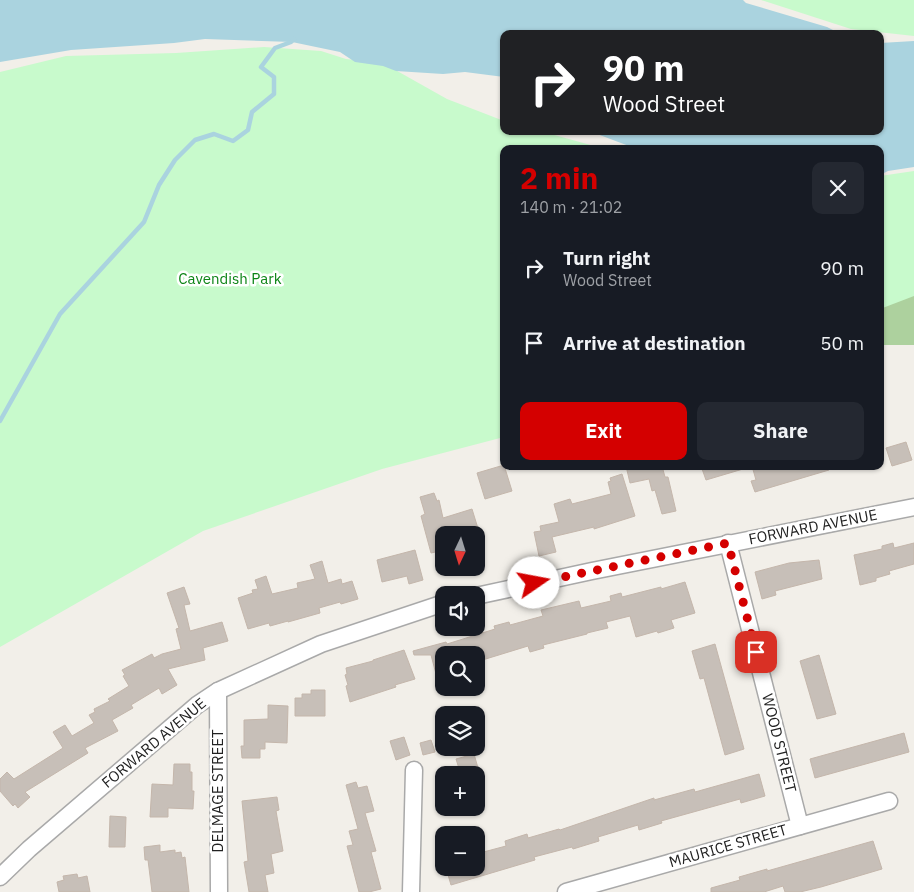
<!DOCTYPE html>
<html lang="en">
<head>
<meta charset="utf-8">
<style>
  :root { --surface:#171b24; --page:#242831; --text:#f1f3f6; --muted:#9ea1a6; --accent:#d40000 }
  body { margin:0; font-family:"IBM Plex Sans",sans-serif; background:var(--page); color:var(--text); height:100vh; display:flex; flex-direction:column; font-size:19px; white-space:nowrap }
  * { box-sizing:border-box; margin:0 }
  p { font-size:16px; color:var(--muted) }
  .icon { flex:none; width:28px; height:28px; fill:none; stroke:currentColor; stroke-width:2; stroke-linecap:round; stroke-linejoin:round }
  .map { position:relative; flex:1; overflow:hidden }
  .side { position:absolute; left:500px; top:145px; width:384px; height:325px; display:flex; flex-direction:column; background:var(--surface); border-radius:10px; box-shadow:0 1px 4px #0004 }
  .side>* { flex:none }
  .top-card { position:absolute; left:500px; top:30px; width:384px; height:105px; border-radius:10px; box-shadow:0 1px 4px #0004; background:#202124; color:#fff; overflow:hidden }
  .needle { width:32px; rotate:184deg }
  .fabs { position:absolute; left:435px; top:526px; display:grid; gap:10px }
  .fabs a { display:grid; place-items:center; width:50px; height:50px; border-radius:10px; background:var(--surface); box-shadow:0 1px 4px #0004; font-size:25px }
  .pin { position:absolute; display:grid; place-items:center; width:42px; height:42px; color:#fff; margin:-21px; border-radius:10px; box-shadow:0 2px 8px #0006 }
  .me { position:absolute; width:55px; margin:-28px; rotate:78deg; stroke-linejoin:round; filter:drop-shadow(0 0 4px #0008) }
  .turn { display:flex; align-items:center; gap:18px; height:105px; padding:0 20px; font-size:22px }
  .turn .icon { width:65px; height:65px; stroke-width:2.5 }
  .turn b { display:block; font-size:35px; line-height:42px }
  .round { display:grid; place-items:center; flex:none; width:52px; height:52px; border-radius:10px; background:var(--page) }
  .overview { display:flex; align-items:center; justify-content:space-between; height:85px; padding:0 20px }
  h1 { font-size:30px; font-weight:700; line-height:38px; color:var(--accent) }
  .cta { display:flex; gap:10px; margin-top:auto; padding:10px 20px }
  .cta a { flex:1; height:58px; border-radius:10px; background:var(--accent); color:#fff; font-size:20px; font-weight:700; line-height:58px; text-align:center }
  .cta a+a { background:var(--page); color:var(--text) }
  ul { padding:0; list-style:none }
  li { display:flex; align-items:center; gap:15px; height:75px; padding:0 20px }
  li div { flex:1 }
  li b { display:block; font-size:19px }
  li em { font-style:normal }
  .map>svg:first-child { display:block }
  .forest { fill:#add19e }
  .park { fill:#c8facc }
  .water { fill:#aad3df }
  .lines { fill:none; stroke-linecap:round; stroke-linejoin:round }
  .stream { stroke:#aad3df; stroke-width:4.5 }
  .building { fill:#c7bfb8; stroke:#c4b6ab }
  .minor-casing { stroke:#a9a9a9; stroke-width:19 }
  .minor { stroke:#fff; stroke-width:16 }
  .route { stroke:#d40000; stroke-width:9; stroke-dasharray:0 16.2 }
  .labels { text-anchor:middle; stroke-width:5; stroke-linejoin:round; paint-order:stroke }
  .park-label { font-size:15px; fill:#0c8416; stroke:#fff }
  .street-label { font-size:15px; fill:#222; stroke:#fff }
</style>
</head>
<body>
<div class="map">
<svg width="914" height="892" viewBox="0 0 914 892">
  <rect width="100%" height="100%" fill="#f2efe9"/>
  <polygon class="forest" points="914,243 914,345 880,345 880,260"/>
  <g class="park">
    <polygon points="761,0 914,0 914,36 851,29"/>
    <polygon points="264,47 321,51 346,59 383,63 447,99 504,121 504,131 540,131 605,149 504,149 504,437 382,469 203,531 0,647 0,72 66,56 176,53"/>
    <polygon points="914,171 914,296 880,309 880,176"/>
  </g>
  <g class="water">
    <polygon points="0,0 743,0 746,3 827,27 841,34 504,34 504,77 465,72 443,74 396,71 383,66 355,62 340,52 292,42 205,39 174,43 71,50 0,62"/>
    <polygon points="914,41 914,167 888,171 880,175 880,149 637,149 589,131 880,131 880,43"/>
  </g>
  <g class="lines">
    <polyline class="stream" points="0,421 60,314 144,222 159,185 175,160 195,140 214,134 233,141 248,130 252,112 274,94 274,77 261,67 275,48 291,42 294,39"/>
  </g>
  <g class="building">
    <polygon points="906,442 912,460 892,466 886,448"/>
    <polygon points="504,465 512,491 485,499 477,473"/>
    <polygon points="626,466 662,466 665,477 668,477 676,511 662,514 655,490 652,491 649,479 630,483"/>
    <polygon points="701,466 742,466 743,469 706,480"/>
    <polygon points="752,466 829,466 829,470 755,492 751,481 756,480"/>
    <polygon points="622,474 635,516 594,529 594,527 552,537 556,552 539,556 534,532 541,531 540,526 559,522 554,504 570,499 572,504 611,494 608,482 611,481 610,478"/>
    <polygon points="434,493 437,501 439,500 443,518 472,509 480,535 444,535 444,550 431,553 421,516 425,514 420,497"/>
    <polygon points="893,543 894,548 914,543 914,564 889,571 890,574 876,578 876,581 860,585 854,555 882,549 882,546"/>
    <polygon points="415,550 423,580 409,584 407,576 382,582 377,560"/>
    <polygon points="819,560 822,579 775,591 776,595 762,599 755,572 789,563"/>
    <polygon points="322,561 328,583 341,579 342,584 352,581 358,599 341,604 340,602 319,608 320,613 288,622 288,621 270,626 269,623 248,629 238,598 253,593 252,590 258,589 255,580 266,576 272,594 298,588 297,583 315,579 310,565"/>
    <polygon points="685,582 695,613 671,620 674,628 658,633 657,631 636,637 630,616 606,622 608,628 587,633 587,634 543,645 544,648 530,652 528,646 476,662 476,655 444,655 444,688 440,689 431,655 414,655 413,651 446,642 447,644 495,629 494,626 509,622 510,625 543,616 541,610 579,601 581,608 611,601 610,596 621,593 622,597 661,587 661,589"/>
    <polygon points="184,587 190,604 184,605 190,631 222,622 228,641 203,648 205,660 168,669 177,685 162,694 159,688 131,705 133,708 112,720 118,731 85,748 88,753 25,792 30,797 18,808 15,804 13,806 0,791 0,779 7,772 14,779 63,748 53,732 65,725 72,736 94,723 89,715 95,712 94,709 110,701 108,699 129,686 123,676 125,675 122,670 152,654 154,658 162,654 181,649 176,629 179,628 167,593"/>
    <polygon points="715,644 744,749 725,755 704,678 700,679 692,651"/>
    <polygon points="404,650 415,679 395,685 396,687 350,702 346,686 348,685 345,675 347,674 346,668 373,661 373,660"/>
    <polygon points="819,655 836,714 817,719 800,661"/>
    <polygon points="311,690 325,690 325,716 295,716 295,698 302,698 302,694 311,694"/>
    <polygon points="268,705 288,706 287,743 265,742 265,749 260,749 260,758 242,758 241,746 244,746 244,720 268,719"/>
    <polygon points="904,733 909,752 815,778 810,759"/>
    <polygon points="404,737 410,755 396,760 390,741"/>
    <polygon points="431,740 435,752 423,755 420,743"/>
    <polygon points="474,754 480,775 461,775 456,759"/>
    <polygon points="174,764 190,764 190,772 192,772 192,791 194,791 193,809 168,808 168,817 150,817 152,784 173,785"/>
    <polygon points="759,774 765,796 741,803 740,799 661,821 662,823 639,830 638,825 598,837 599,841 573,849 572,847 534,857 535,860 451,885 446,868 476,868 476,854 506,846 505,841 527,834 528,838 559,829 560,830 654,798 654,800 694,789 695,792"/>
    <polygon points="356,782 358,788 367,786 374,811 365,813 376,851 371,852 381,889 369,892 359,892 347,846 353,845 349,831 358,829 346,785"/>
    <polygon points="277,797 279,810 276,811 283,851 271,854 274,873 265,875 268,892 249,892 244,862 248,861 242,801"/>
    <polygon points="110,816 126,817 125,847 109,847"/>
    <polygon points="873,841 882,869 821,887 800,892 785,892 783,886 764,892 711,892 711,888 740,880 739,877 767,869 767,871"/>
    <polygon points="160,845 160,852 175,850 175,853 181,852 182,858 185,857 189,892 152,892 148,860 145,860 144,847"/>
    <polygon points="77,874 78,878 87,876 90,892 59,892 57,882 64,880 63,876"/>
  </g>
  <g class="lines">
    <defs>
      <g id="minor">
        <polyline points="728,543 800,826"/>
        <polyline points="476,596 592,571 914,507"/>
        <polyline points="218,691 219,892"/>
        <polyline points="0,877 29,849 197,705 218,691 321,644 444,603"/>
        <polyline points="411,892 414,770"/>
        <polyline points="566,892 889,801"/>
      </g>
    </defs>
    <use href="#minor" class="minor-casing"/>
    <use href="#minor" class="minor"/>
  </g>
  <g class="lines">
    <polyline class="route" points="534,583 728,543 756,652"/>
  </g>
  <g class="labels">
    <g class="park-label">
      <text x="230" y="284">Cavendish Park</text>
    </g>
    <g class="street-label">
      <text transform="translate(813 527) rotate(-11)" y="5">FORWARD AVENUE</text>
      <text transform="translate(154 743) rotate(-40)" y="5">FORWARD AVENUE</text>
      <text transform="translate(779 743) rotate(76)" y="5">WOOD STREET</text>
      <text transform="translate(218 791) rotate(-90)" y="5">DELMAGE STREET</text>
      <text transform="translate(728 846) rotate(-16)" y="5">MAURICE STREET</text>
    </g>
  </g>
</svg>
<div class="fabs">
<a><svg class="needle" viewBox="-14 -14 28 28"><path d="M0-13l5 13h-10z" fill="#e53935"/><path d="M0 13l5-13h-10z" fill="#9ea1a6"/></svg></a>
<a><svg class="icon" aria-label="sound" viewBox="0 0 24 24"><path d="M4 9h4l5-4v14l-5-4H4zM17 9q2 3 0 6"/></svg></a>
<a><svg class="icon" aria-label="search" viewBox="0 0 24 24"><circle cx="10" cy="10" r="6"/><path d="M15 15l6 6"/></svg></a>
<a><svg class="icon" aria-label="layers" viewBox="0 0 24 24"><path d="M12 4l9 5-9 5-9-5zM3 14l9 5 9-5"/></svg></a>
<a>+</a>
<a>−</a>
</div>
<div class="pin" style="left:756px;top:652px;background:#d93025"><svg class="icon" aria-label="arrive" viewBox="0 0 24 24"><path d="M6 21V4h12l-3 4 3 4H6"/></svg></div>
<svg class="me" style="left:534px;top:583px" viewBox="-20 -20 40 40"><circle r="19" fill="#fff"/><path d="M0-13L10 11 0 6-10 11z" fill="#d40000"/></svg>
<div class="top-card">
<div class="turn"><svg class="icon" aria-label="right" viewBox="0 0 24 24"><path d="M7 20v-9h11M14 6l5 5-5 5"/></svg><div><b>90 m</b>Wood Street</div></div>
</div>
<section class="side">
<div class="overview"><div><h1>2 min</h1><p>140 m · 21:02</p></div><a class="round"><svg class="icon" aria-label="close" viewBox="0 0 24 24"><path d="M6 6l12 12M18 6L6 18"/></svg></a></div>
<ul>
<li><svg class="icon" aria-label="right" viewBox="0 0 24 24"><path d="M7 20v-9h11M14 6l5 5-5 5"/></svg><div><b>Turn right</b><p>Wood Street</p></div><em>90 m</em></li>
<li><svg class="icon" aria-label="arrive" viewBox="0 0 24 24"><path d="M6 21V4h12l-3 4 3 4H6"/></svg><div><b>Arrive at destination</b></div><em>50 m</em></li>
</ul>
<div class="cta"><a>Exit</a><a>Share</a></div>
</section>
</div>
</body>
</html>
